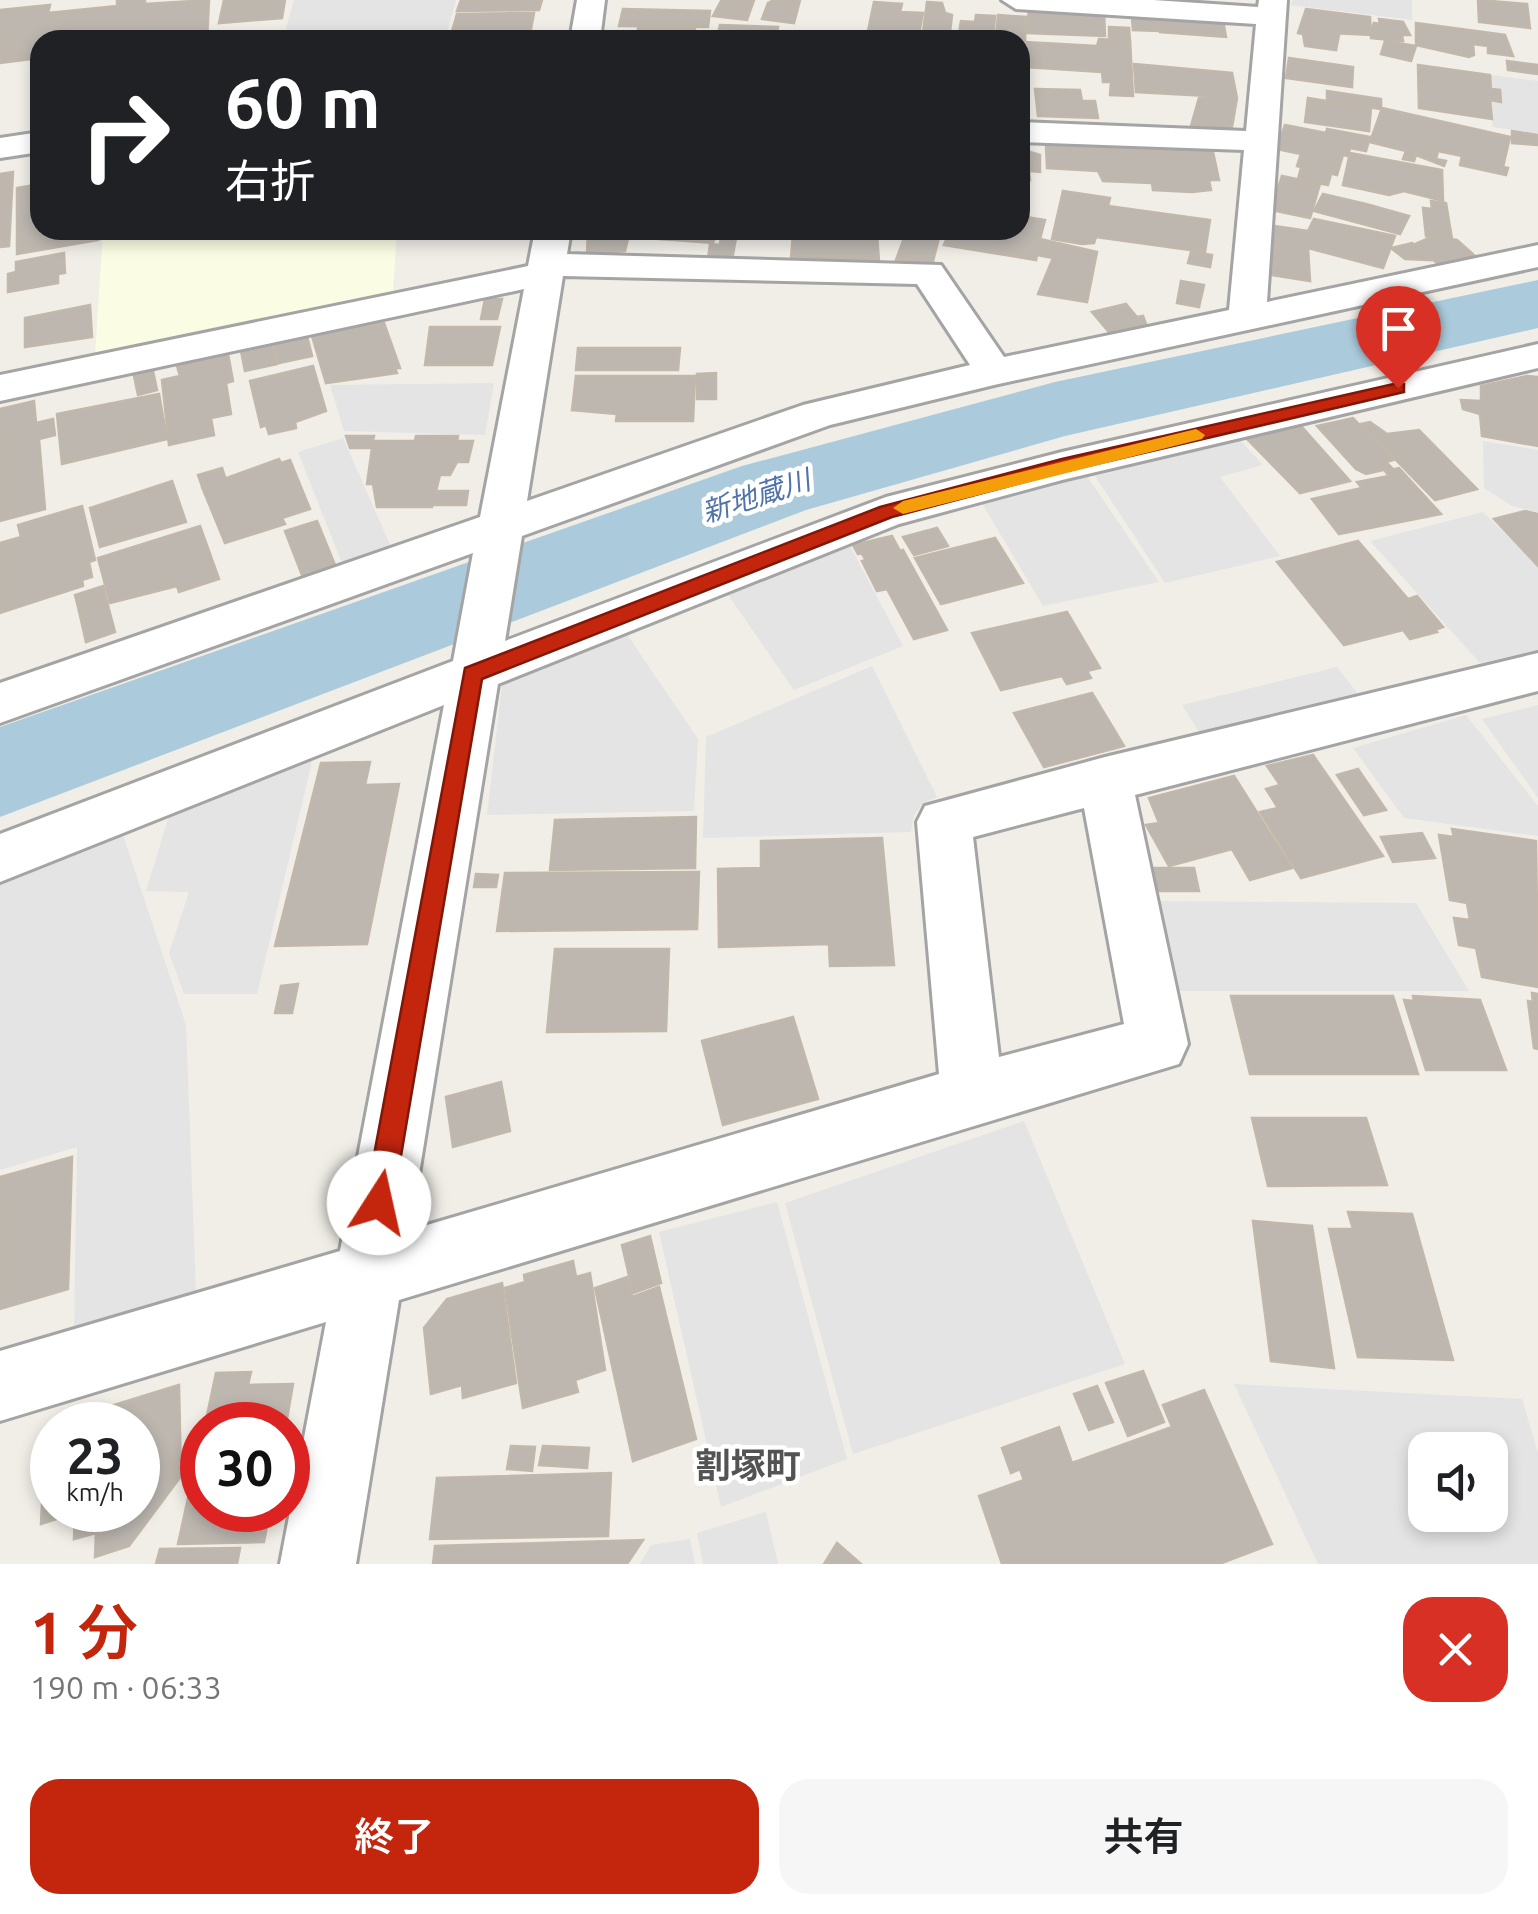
<!DOCTYPE html>
<html lang="ja">
<head>
<meta charset="utf-8">
<style>
  :root { --surface:#fff; --page:#f6f6f6; --text:#202124; --muted:#757577; --accent:#c3250d }
  body { margin:0; font-family:Ubuntu,"Noto Sans JP",sans-serif; background:var(--page); color:var(--text); height:100vh; display:flex; flex-direction:column; font-size:38px; white-space:nowrap }
  * { box-sizing:border-box; margin:0 }
  p { font-size:32px; color:var(--muted) }
  .icon { flex:none; width:55px; height:55px; fill:none; stroke:currentColor; stroke-width:2; stroke-linecap:round; stroke-linejoin:round }
  .map { position:relative; height:1564px; overflow:hidden }
  .sheet { display:flex; flex-direction:column; background:var(--surface); flex:1 }
  .sheet>* { flex:none }
  .banner { position:absolute; left:30px; top:30px; width:1000px; height:210px; border-radius:30px; box-shadow:0 5px 15px #0003; background:#202124; color:#fff; overflow:hidden }
  .controls { position:absolute; left:1408px; top:1432px; display:grid; gap:20px }
  .controls a { display:grid; place-items:center; width:100px; height:100px; border-radius:20px; background:var(--surface); box-shadow:0 5px 15px #0003; font-size:50px }
  .speed { position:absolute; left:30px; top:1402px; display:flex; gap:20px; font-size:50px; font-weight:700; text-align:center }
  .speed>* { display:grid; place-content:center; width:130px; height:130px; border-radius:50%; background:var(--surface); box-shadow:0 5px 15px #0003; line-height:1 }
  .speed small { font-size:25px; font-weight:400 }
  .speed .limit { border:15px solid #d22; background:#fff; color:#111 }
  .pin { position:absolute; display:grid; place-items:center; width:85px; height:85px; color:#fff; margin:-102px -42px; border-radius:50% 50% 50% 0; rotate:-45deg; box-shadow:0 0 10px #0007 }
  .pin .icon { rotate:45deg }
  .me { position:absolute; width:110px; margin:-55px; rotate:10deg; stroke-linejoin:round; filter:drop-shadow(0 0 8px #0008) }
  .turn { display:flex; align-items:center; gap:35px; height:210px; padding:0 30px; font-size:45px }
  .turn .icon { width:130px; height:130px; stroke-width:2.5 }
  .turn b { display:block; font-size:70px; line-height:85px }
  .round { display:grid; place-items:center; flex:none; width:105px; height:105px; border-radius:30px; background:var(--page) }
  .overview { display:flex; align-items:center; justify-content:space-between; height:170px; padding:0 30px }
  h1 { font-size:60px; font-weight:600; line-height:75px; color:var(--accent) }
  .primary-button { display:flex; gap:20px; margin-top:auto; padding:20px 30px }
  .primary-button a { flex:1; height:115px; border-radius:30px; background:var(--accent); color:#fff; font-size:40px; font-weight:600; line-height:115px; text-align:center }
  .primary-button a+a { background:var(--page); color:var(--text) }
  .map>svg:first-child { display:block }
  .education { fill:#fafde3 }
  .parking { fill:#e4e4e4; fill-rule:evenodd }
  .lines { fill:none; stroke-linecap:round; stroke-linejoin:round }
  .river { fill:#abcadb; fill-rule:evenodd }
  .building { fill:#bdb7b0; stroke:#c1b7aa; stroke-width:2.5; fill-rule:evenodd }
  .minor-casing { stroke:#a4a4a4; stroke-width:6 }
  .minor { fill:#fff; fill-rule:evenodd }
  .route { fill:#c3250d; stroke:#7f1808; stroke-width:2.5 }
  .slow { fill:#f59e0b }
  .labels { text-anchor:middle; stroke-width:9; stroke-linejoin:round; paint-order:stroke }
  .water-label { font-size:28px; font-style:italic; fill:#5273aa; stroke:#fff }
  .near-quarter-label { font-size:35px; font-weight:bold; fill:#535353; stroke:#fff }
</style>
</head>
<body>
<div class="map">
<svg width="1538" height="1564" viewBox="0 0 1538 1564">
  <rect width="100%" height="100%" fill="#f0eee7"/>
  <polygon class="education" points="103,230 397,230 393,293 95,356"/>
  <g class="parking">
    <polygon points="294,0 456,0 445,40 283,39"/>
    <polygon points="1292,0 1412,0 1412,20 1291,5"/>
    <polygon points="1490,75 1538,81 1538,133 1493,127 1490,100 1500,102 1500,90 1491,89"/>
    <polygon points="494,383 485,435 344,431 330,385"/>
    <polygon points="343,438 391,547 342,563 298,452"/>
    <polygon points="1240,440 1263,465 1220,477 1280,556 1165,583 1095,476"/>
    <polygon points="1483,441 1538,450 1538,512 1512,506 1484,488"/>
    <polygon points="1087,476 1159,582 1043,606 980,500"/>
    <polygon points="1483,512 1538,566 1538,650 1480,663 1370,541"/>
    <polygon points="849,544 903,646 794,690 726,592"/>
    <polygon points="626,633 698,739 694,811 487,815 502,685"/>
    <polygon points="872,666 937,797 923,803 914,815 911,832 703,838 706,737"/>
    <polygon points="1337,667 1358,694 1201,735 1182,705"/>
    <polygon points="1538,705 1538,798 1482,719"/>
    <polygon points="1466,715 1538,806 1538,836 1404,818 1353,748"/>
    <polygon points="314,753 257,994 184,994 169,953 189,892 146,891 171,809"/>
    <polygon points="121,829 186,1025 196,1292 74,1331 77,1147 0,1170 0,876"/>
    <polygon points="1158,901 1416,903 1469,991 1179,991"/>
    <polygon points="1024,1121 1125,1364 853,1454 785,1203"/>
    <polygon points="777,1202 847,1459 721,1507 659,1232"/>
    <path d="M1234 1384 1522 1399 1538 1453V1564H1318ZM1425 1450H1490V1515H1425Z"/>
    <polygon points="766,1512 778,1564 703,1564 697,1533"/>
    <polygon points="690,1539 695,1564 640,1564 651,1545"/>
  </g>
  <g class="lines">
    <polygon class="river" points="1538,280 1538,328 1065,436 806,510 0,817 0,727 742,466 1055,382"/>
  </g>
  <g class="building">
    <polygon points="117,0 145,0 145,4 209,0 207,40 40,40 40,58 0,63 0,10 50,5 48,13 117,6"/>
    <polygon points="224,0 285,0 282,18 219,23"/>
    <polygon points="461,0 542,0 539,10 457,11"/>
    <polygon points="754,0 747,20 713,16 721,1"/>
    <polygon points="774,0 800,0 794,23 762,19 768,3"/>
    <polygon points="1478,0 1527,4 1530,28 1479,22"/>
    <polygon points="874,2 902,4 900,12 923,13 919,34 868,31"/>
    <polygon points="927,2 942,3 945,13 952,15 949,40 922,40"/>
    <polygon points="1029,8 1104,13 1105,36 1027,33"/>
    <polygon points="623,9 710,11 708,27 619,26"/>
    <polygon points="1306,9 1370,17 1371,35 1332,33 1339,35 1336,50 1305,46 1303,34 1298,33"/>
    <polygon points="534,13 530,34 522,36 499,36 495,29 480,36 451,35 457,14"/>
    <polygon points="976,15 995,16 993,40 958,40 961,21 975,22"/>
    <polygon points="998,15 1026,17 1025,41 996,39"/>
    <polygon points="1159,16 1223,20 1226,37 1160,32"/>
    <polygon points="1132,18 1157,20 1159,31 1133,30"/>
    <polygon points="1379,19 1403,22 1410,35 1402,35 1403,41 1371,38 1371,30 1374,23 1380,24"/>
    <polygon points="1416,23 1505,35 1513,56 1488,53 1488,46 1473,44 1474,55 1469,57 1416,45"/>
    <polygon points="720,25 778,27 776,39 733,40 717,38"/>
    <polygon points="1109,27 1129,28 1130,41 1109,39"/>
    <polygon points="638,28 695,28 694,40 636,40"/>
    <polygon points="1099,39 1130,41 1133,96 1110,95 1111,82 1103,82 1102,72 1026,67 1026,42 1097,46"/>
    <polygon points="1385,41 1416,46 1411,61 1381,54"/>
    <polygon points="1289,58 1353,67 1352,87 1286,78"/>
    <polygon points="1507,61 1538,65 1538,74 1508,70"/>
    <polygon points="1134,64 1232,73 1237,98 1232,127 1221,131 1191,126 1199,98 1208,96 1136,92"/>
    <polygon points="1418,65 1490,75 1491,89 1500,90 1501,102 1490,100 1492,119 1419,108"/>
    <polygon points="1035,89 1080,90 1082,101 1095,101 1098,118 1038,116"/>
    <polygon points="1327,91 1381,99 1381,109 1327,101"/>
    <polygon points="1308,98 1371,108 1369,131 1305,122"/>
    <polygon points="1382,108 1510,137 1503,167 1508,168 1506,175 1460,165 1462,156 1438,151 1436,159 1446,161 1444,166 1416,155 1414,161 1403,159 1406,151 1370,142"/>
    <polygon points="1285,125 1326,133 1327,129 1370,137 1366,151 1350,148 1348,156 1343,155 1337,175 1297,166 1301,154 1277,149"/>
    <polygon points="1512,131 1538,135 1538,145 1512,143"/>
    <polygon points="1046,146 1213,152 1219,180 1209,180 1211,190 1192,192 1153,190 1152,183 1103,181 1098,171 1047,168"/>
    <polygon points="1020,149 1040,155 1040,172 1029,171 1030,180 1020,179"/>
    <polygon points="1350,153 1442,170 1443,201 1404,191 1389,195 1343,185"/>
    <polygon points="1301,168 1331,174 1328,185 1298,179"/>
    <polygon points="13,172 9,246 0,247 0,174"/>
    <polygon points="1282,176 1320,184 1310,218 1271,210"/>
    <polygon points="40,184 40,230 97,230 98,240 17,254 17,188"/>
    <polygon points="1063,191 1110,198 1108,206 1210,220 1205,252 1096,237 1094,243 1082,244 1052,239"/>
    <polygon points="1323,194 1366,204 1409,216 1400,234 1314,211"/>
    <polygon points="1431,201 1446,203 1452,239 1426,236 1423,208 1432,209"/>
    <polygon points="1020,216 1045,220 1040,239 1097,252 1087,302 1038,294 1053,258 1037,255 1036,260 944,245 950,230 1020,230"/>
    <polygon points="1314,219 1395,236 1383,268 1308,248 1310,281 1265,274 1268,225 1308,231"/>
    <polygon points="588,230 630,230 625,251 587,254"/>
    <polygon points="633,230 717,230 713,243 630,237"/>
    <polygon points="907,230 941,230 932,265 896,260"/>
    <polygon points="815,233 877,235 879,261 791,258 793,235"/>
    <polygon points="721,237 736,238 732,260 708,259 710,244 720,245"/>
    <polygon points="1431,237 1457,240 1475,256 1438,264 1415,244"/>
    <polygon points="1412,243 1432,260 1405,259 1391,248"/>
    <polygon points="1191,252 1212,255 1210,267 1188,263"/>
    <polygon points="64,253 65,273 58,274 58,283 8,292 8,274 16,272 16,262"/>
    <polygon points="1181,281 1204,285 1199,307 1177,303"/>
    <polygon points="485,299 502,299 497,319 481,319"/>
    <polygon points="1126,304 1137,317 1143,316 1146,324 1109,332 1092,312"/>
    <polygon points="90,305 92,337 25,347 25,318"/>
    <polygon points="384,323 400,368 395,368 397,373 326,383 312,336"/>
    <polygon points="430,327 500,327 492,365 425,365"/>
    <polygon points="307,336 312,356 279,363 274,344"/>
    <polygon points="272,344 277,364 245,371 241,351"/>
    <polygon points="578,348 680,348 678,370 576,370"/>
    <polygon points="228,354 233,381 226,383 231,414 211,418 214,435 169,445 162,380 180,376 177,366"/>
    <polygon points="313,366 326,411 295,422 296,428 269,434 266,425 261,427 250,381"/>
    <polygon points="153,371 157,390 138,395 134,376"/>
    <polygon points="716,373 716,399 697,399 697,374"/>
    <polygon points="576,376 695,376 693,421 616,421 617,414 572,410"/>
    <polygon points="1527,376 1538,377 1538,446 1482,436 1480,414 1463,409 1461,400 1481,401 1481,386"/>
    <polygon points="159,394 167,439 62,464 57,414"/>
    <polygon points="34,401 36,423 53,419 55,435 39,439 45,509 0,521 0,409"/>
    <polygon points="1353,418 1393,460 1386,462 1392,468 1366,474 1356,469 1317,426"/>
    <polygon points="1370,422 1387,434 1419,430 1477,489 1435,500 1361,424"/>
    <polygon points="1302,427 1350,481 1300,493 1248,440"/>
    <polygon points="346,436 374,436 371,448 350,448"/>
    <polygon points="416,436 458,436 457,441 473,441 468,462 457,462 450,475 440,475 432,507 377,507 373,484 367,484 373,441 415,441"/>
    <polygon points="279,459 281,463 290,460 310,509 282,518 285,524 225,543 202,487"/>
    <polygon points="222,468 226,480 202,486 198,475"/>
    <polygon points="1399,468 1441,514 1339,534 1312,499 1362,488 1357,482 1389,476 1385,471"/>
    <polygon points="172,481 186,522 100,547 90,508"/>
    <polygon points="436,491 468,491 466,505 433,505"/>
    <polygon points="82,506 95,560 89,562 92,577 82,580 83,586 0,613 0,543 21,537 18,525"/>
    <polygon points="1525,511 1538,514 1538,566 1494,519"/>
    <polygon points="317,521 335,565 302,575 285,531"/>
    <polygon points="200,526 219,579 179,592 177,586 110,603 98,558"/>
    <polygon points="937,528 948,546 914,555 903,537"/>
    <polygon points="892,536 900,551 884,555 881,548 858,554 853,545"/>
    <polygon points="995,538 1023,583 941,604 915,558"/>
    <polygon points="1358,541 1408,599 1437,632 1410,639 1403,630 1344,645 1277,562"/>
    <polygon points="881,548 884,555 903,550 947,630 914,639 887,589 877,591 862,561 866,560 862,554"/>
    <polygon points="103,586 107,602 79,611 75,595"/>
    <polygon points="1417,596 1443,627 1435,630 1408,599"/>
    <polygon points="107,602 115,632 86,642 79,611"/>
    <polygon points="1067,612 1100,668 1087,671 1091,678 1067,684 1062,676 1001,690 972,633"/>
    <polygon points="1092,693 1124,746 1044,767 1014,713"/>
    <polygon points="1313,755 1383,856 1301,878 1260,812 1278,808 1266,789 1280,785 1267,766"/>
    <polygon points="370,762 365,785 399,784 367,944 275,946 321,763"/>
    <polygon points="1358,769 1386,810 1364,815 1337,775"/>
    <polygon points="1234,776 1292,868 1250,880 1232,849 1169,866 1146,825 1159,823 1149,798"/>
    <polygon points="696,817 695,868 550,870 555,820"/>
    <polygon points="1452,829 1536,841 1538,987 1482,977 1476,948 1459,945 1454,918 1470,920 1467,903 1450,900 1439,835 1454,837"/>
    <polygon points="1422,833 1435,858 1393,862 1381,837"/>
    <polygon points="882,838 894,965 830,966 829,944 719,947 718,869 761,868 761,841"/>
    <polygon points="1152,868 1194,868 1199,891 1157,891"/>
    <polygon points="699,872 697,929 497,931 505,873"/>
    <polygon points="476,874 498,875 496,887 474,887"/>
    <polygon points="555,949 669,949 666,1031 547,1032"/>
    <polygon points="298,984 292,1013 275,1013 281,986"/>
    <polygon points="1532,993 1538,994 1538,1049 1534,1048 1528,1001 1533,1002"/>
    <polygon points="1231,996 1393,996 1418,1074 1250,1074"/>
    <polygon points="1413,996 1480,1000 1506,1070 1426,1070 1404,1000 1414,1001"/>
    <polygon points="793,1017 818,1099 723,1125 702,1041"/>
    <polygon points="501,1082 510,1131 453,1147 446,1097"/>
    <polygon points="1252,1118 1366,1118 1387,1185 1268,1186"/>
    <polygon points="72,1157 68,1289 0,1309 0,1177"/>
    <polygon points="1348,1212 1412,1214 1453,1360 1358,1357 1329,1229 1353,1229"/>
    <polygon points="1253,1221 1312,1226 1334,1368 1271,1361"/>
    <polygon points="650,1236 661,1283 633,1293 622,1245"/>
    <polygon points="573,1261 576,1277 590,1273 605,1370 575,1380 578,1392 523,1408 505,1288 525,1282 524,1275"/>
    <polygon points="627,1277 632,1297 659,1287 696,1439 633,1461 595,1288"/>
    <polygon points="502,1283 516,1383 463,1398 462,1385 431,1394 424,1328 447,1299"/>
    <polygon points="1143,1371 1164,1422 1128,1436 1106,1383"/>
    <polygon points="251,1372 248,1385 293,1384 286,1425 205,1425 216,1373"/>
    <path d="M179 1385 181 1476 129 1546 95 1557 96 1533 74 1539 75 1513 41 1524 46 1426ZM52 1425H138V1510H52Z"/>
    <polygon points="1097,1386 1113,1422 1089,1430 1074,1394"/>
    <polygon points="1204,1390 1272,1544 1219,1564 1002,1564 979,1496 1024,1480 1020,1469 1011,1473 1002,1448 1059,1427 1072,1463 1172,1427 1163,1405"/>
    <polygon points="202,1434 202,1510 270,1510 264,1542 178,1544"/>
    <polygon points="511,1446 535,1447 532,1471 507,1469"/>
    <polygon points="543,1446 589,1448 587,1468 539,1465"/>
    <polygon points="611,1473 608,1536 430,1539 437,1478"/>
    <polygon points="643,1540 627,1564 433,1564 435,1546"/>
    <polygon points="837,1543 861,1564 824,1564"/>
    <polygon points="240,1548 237,1564 156,1564 160,1549"/>
  </g>
  <g class="lines">
    <defs>
      <g id="minor">
        <polygon points="577,0 605,0 600,40 570,40"/>
        <path d="M1002 0H1153L1258 7 1259 0H1287L1267 302 1538 245V267L994 385 830 425 522 536 505 641 886 497 1062 452 1538 344V368L1062 480 899 524 498 684 410 1230 939 1074 917 822 925 806 1105 757 1538 653V691L1135 795 1188 1044 1179 1064 399 1300 356 1564H280L326 1322 0 1421V1351L340 1251 444 705 0 882V834L453 661 473 553 0 723V683L480 517 524 289 0 401V375L528 266 535 230H571L567 254 941 265 1004 357 1229 310 1244 150 1020 142V122L1246 131 1256 24 1016 9ZM563 276 917 284 970 365 803 405 527 501ZM1084 808 1124 1024 999 1057 973 837Z"/>
        <polygon points="40,132 40,152 0,158 0,138"/>
      </g>
    </defs>
    <use href="#minor" class="minor-casing"/>
    <use href="#minor" class="minor"/>
  </g>
  <polygon class="route" points="1398,383 1404,384 1404,392 1062,472 892,517 482,679 393,1203 389,1213 379,1217 369,1213 365,1203 465,668 880,507 1062,459"/>
  <polygon class="slow" points="1196,429 1205,435 1202,439 903,514 893,508 903,501"/>
  <g class="labels">
    <g class="water-label">
      <text transform="translate(756 496) rotate(-18)" y="10">新地蔵川</text>
    </g>
    <g class="near-quarter-label">
      <text x="748" y="1478">割塚町</text>
    </g>
  </g>
</svg>
<div class="controls">
<a><svg class="icon" aria-label="sound" viewBox="0 0 24 24"><path d="M4 9h4l5-4v14l-5-4H4zM17 9q2 3 0 6"/></svg></a>
</div>
<div class="speed"><div>23<small>km/h</small></div><div class="limit">30</div></div>
<div class="pin" style="left:1398px;top:388px;background:#d93025"><svg class="icon" aria-label="arrive" viewBox="0 0 24 24"><path d="M6 21V4h12l-3 4 3 4H6"/></svg></div>
<svg class="me" style="left:379px;top:1203px" viewBox="-20 -20 40 40"><circle r="19" fill="#fff"/><path d="M0-13L10 11 0 6-10 11z" fill="#c3250d"/></svg>
<div class="banner">
<div class="turn"><svg class="icon" aria-label="right" viewBox="0 0 24 24"><path d="M7 20v-9h11M14 6l5 5-5 5"/></svg><div><b>60 m</b>右折</div></div>
</div>
</div>
<section class="sheet">
<div class="overview"><div><h1>1 分</h1><p>190 m · 06:33</p></div><a class="round" style="background:#d93025;color:#fff"><svg class="icon" aria-label="close" viewBox="0 0 24 24"><path d="M6 6l12 12M18 6L6 18"/></svg></a></div>
<div class="primary-button"><a>終了</a><a>共有</a></div>
</section>
</body>
</html>
